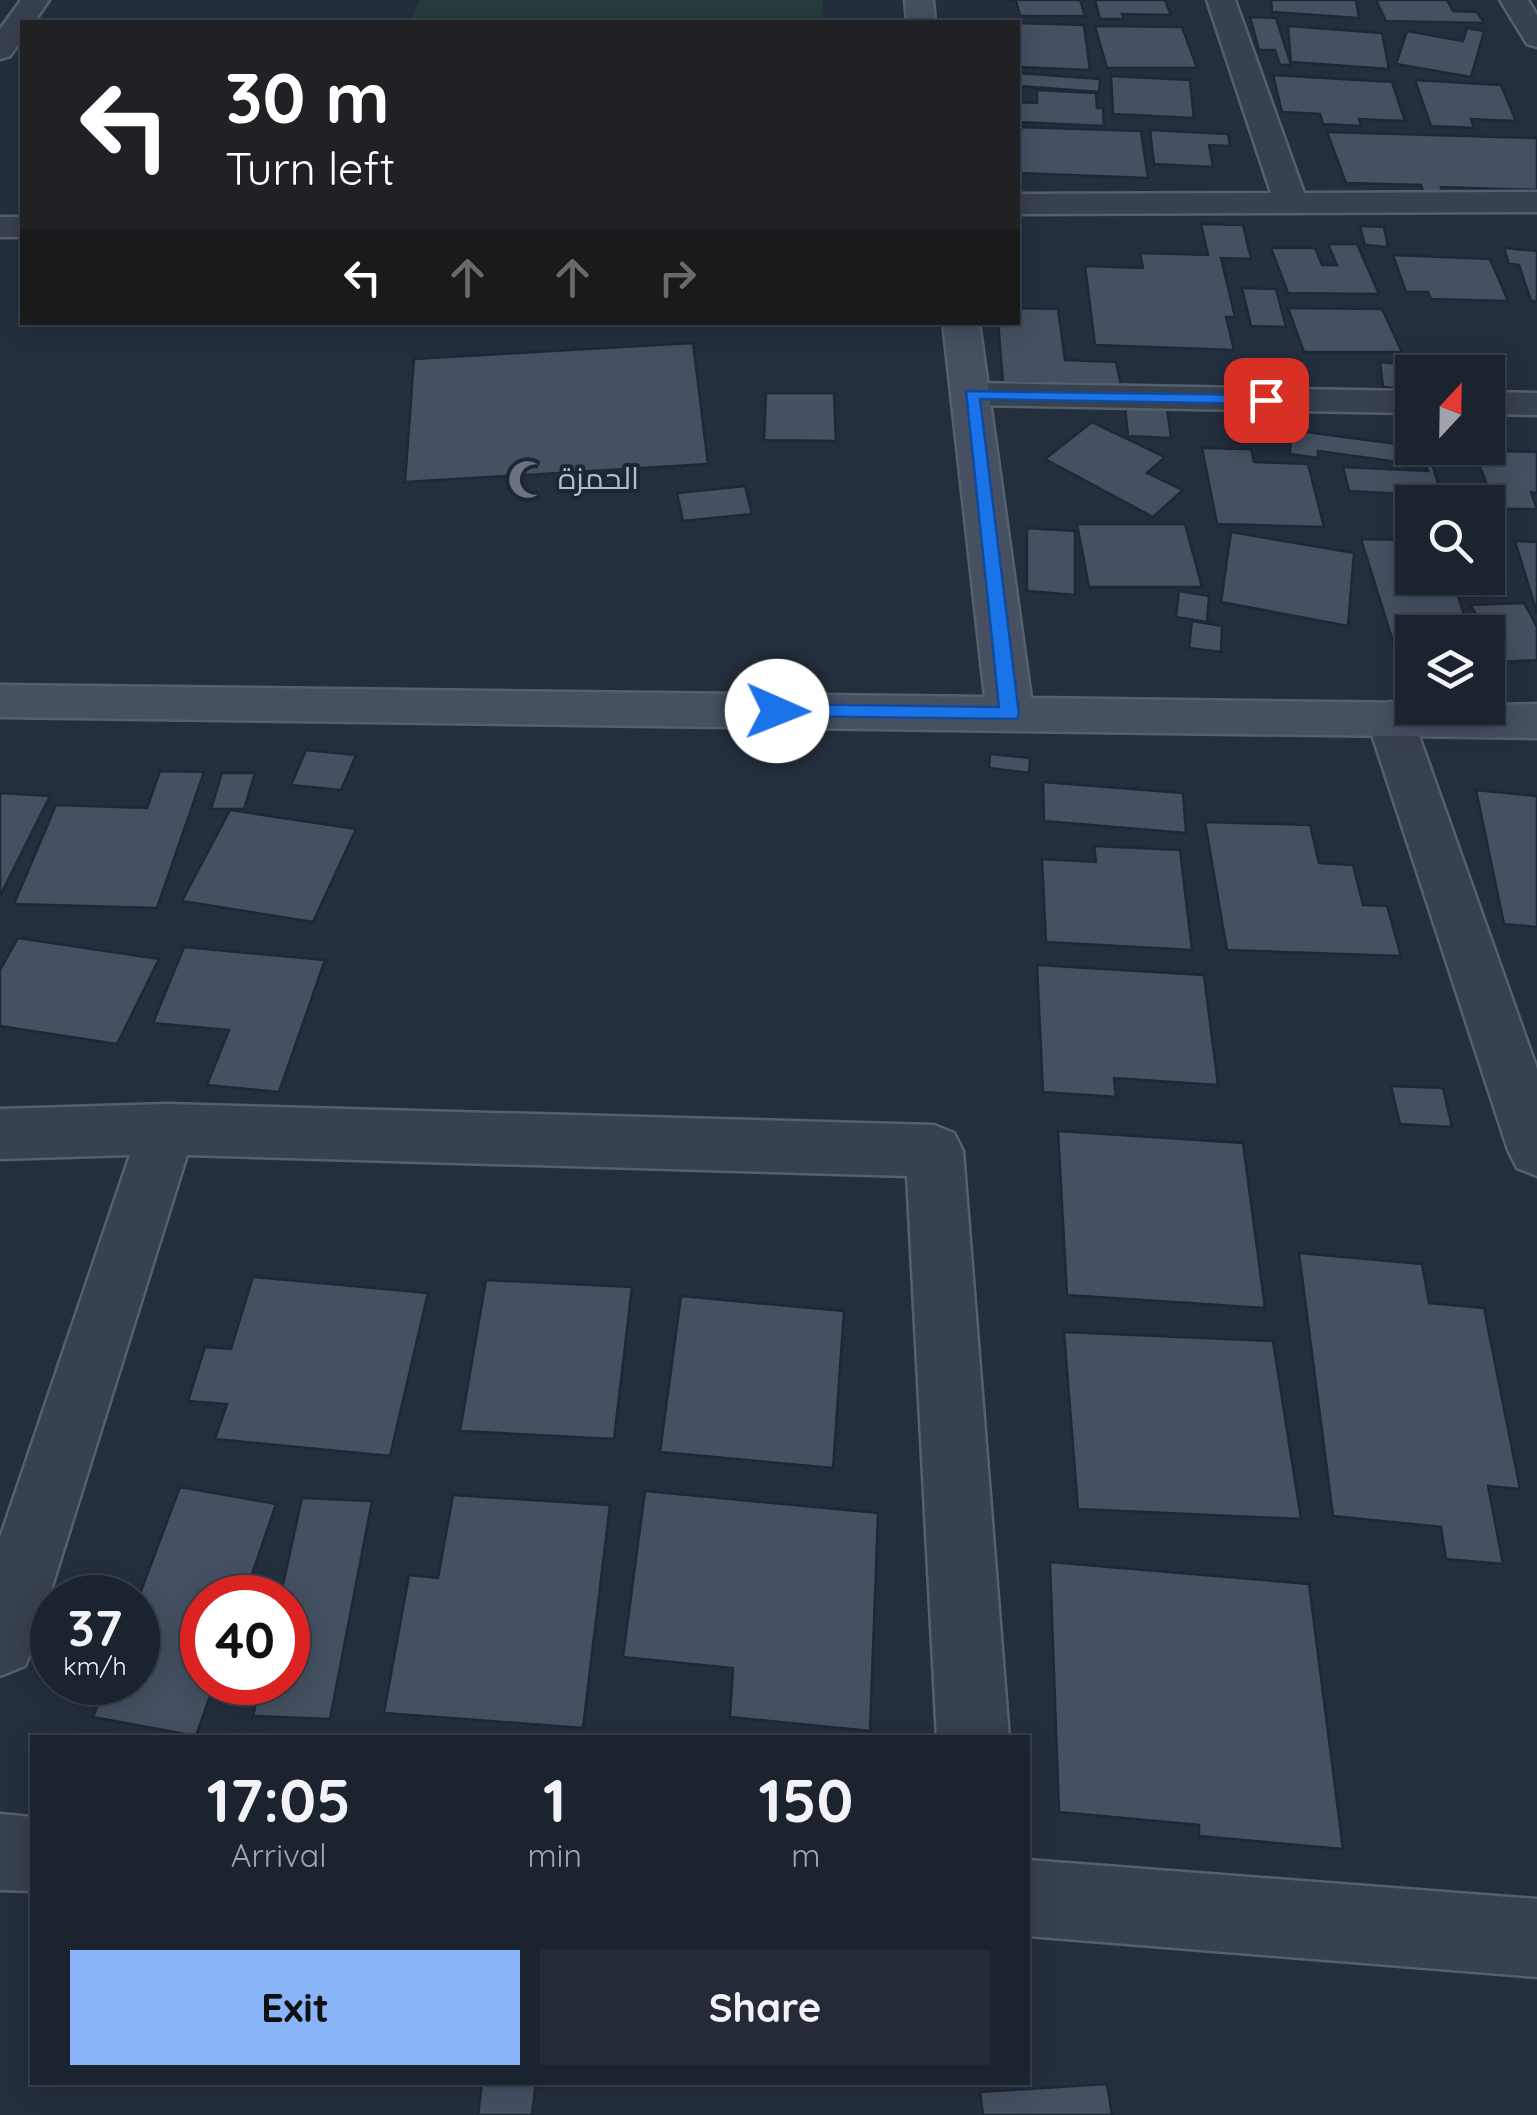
<!DOCTYPE html>
<html lang="en">
<head>
<meta charset="utf-8">
<style>
  :root { --surface:#1b232e; --page:#242b36; --text:#f1f3f6; --muted:#a0a4aa; --line:#39404a; --accent:#8ab4f8 }
  body { margin:0; font-family:Quicksand,Cairo,sans-serif; background:var(--page); color:var(--text); height:100vh; display:flex; flex-direction:column; font-size:38px; white-space:nowrap }
  * { box-sizing:border-box; margin:0 }
  p { font-size:32px; color:var(--muted) }
  .icon { flex:none; width:55px; height:55px; fill:none; stroke:currentColor; stroke-width:2; stroke-linecap:round; stroke-linejoin:round }
  .map { position:relative; flex:1; overflow:hidden }
  .sheet { position:absolute; left:30px; top:1735px; width:1000px; height:350px; display:flex; flex-direction:column; background:var(--surface); border-radius:0px; box-shadow:0 5px 25px #0003,0 0 0 2px var(--line) }
  .sheet>* { flex:none }
  .top-card { position:absolute; left:20px; top:20px; width:1000px; height:305px; border-radius:0px; box-shadow:0 5px 25px #0003,0 0 0 2px var(--line); background:#202124; color:#fff; overflow:hidden }
  .needle { width:65px; rotate:22deg }
  .controls { position:absolute; left:1395px; top:355px; display:grid; gap:20px }
  .controls a { display:grid; place-items:center; width:110px; height:110px; border-radius:0px; background:var(--surface); box-shadow:0 5px 25px #0003,0 0 0 2px var(--line); font-size:50px }
  .speed { position:absolute; left:30px; top:1575px; display:flex; gap:20px; font-size:50px; font-weight:700; text-align:center }
  .speed>* { display:grid; place-content:center; width:130px; height:130px; border-radius:50%; background:var(--surface); box-shadow:0 5px 25px #0003,0 0 0 2px var(--line); line-height:1 }
  .speed small { font-size:25px; font-weight:400 }
  .speed .limit { border:15px solid #d22; background:#fff; color:#111 }
  .pin { position:absolute; display:grid; place-items:center; width:85px; height:85px; color:#fff; margin:-42px; border-radius:20px; box-shadow:0 5px 15px #0006 }
  .me { position:absolute; width:110px; margin:-55px; rotate:91deg; stroke-linejoin:round; filter:drop-shadow(0 0 8px #0008) }
  .turn { display:flex; align-items:center; gap:35px; height:210px; padding:0 40px; font-size:45px }
  .turn .icon { width:130px; height:130px; stroke-width:2.5 }
  .turn b { display:block; font-size:70px; line-height:85px }
  .lanes { display:flex; align-items:center; height:95px; padding:0 40px; background:#0003; justify-content:center; gap:50px; direction:ltr }
  .lanes .off { opacity:.35 }
  .eta { display:flex; justify-content:space-evenly; align-items:center; height:170px; text-align:center }
  .eta b { font-size:60px; font-weight:800; line-height:70px }
  .action { display:flex; gap:20px; margin-top:auto; padding:20px 40px }
  .action a { flex:1; height:115px; border-radius:0px; background:var(--accent); color:#111; font-size:40px; font-weight:800; line-height:115px; text-align:center }
  .action a+a { background:var(--page); color:var(--text) }
  .map>svg:first-child { display:block }
  .green { fill:#263c3f }
  .building { fill:#455162; stroke:#1f2835; stroke-width:2.5 }
  .lines { fill:none; stroke-linecap:round; stroke-linejoin:round }
  .street-casing { stroke:#565f6c; stroke-width:5 }
  .secondary-casing { stroke:#565f6c; stroke-width:5 }
  .street { fill:#38414e; fill-rule:evenodd }
  .secondary { fill:#465061; fill-rule:evenodd }
  .route { fill:#1a73e8; stroke:#114b97; stroke-width:2.5 }
  .labels { text-anchor:middle; stroke-width:8; stroke-linejoin:round; paint-order:stroke }
  .far-poi-label { font-size:30px; fill:#b4bcc9; stroke:#1d2633; text-anchor:start }
</style>
</head>
<body>
<div class="map">
<svg width="1537" height="2115" viewBox="0 0 1537 2115">
  <rect width="100%" height="100%" fill="#242f3e"/>
  <polygon class="green" points="420,0 823,0 822,22 410,22"/>
  <g class="building">
    <polygon points="1080,0 1085,16 1020,16 1016,1 1004,0"/>
    <polygon points="1095,0 1165,0 1171,15 1122,14 1124,19 1100,19"/>
    <polygon points="1271,0 1356,0 1359,18 1272,12"/>
    <polygon points="1376,0 1447,0 1453,11 1477,12 1484,23 1386,21"/>
    <polygon points="1250,17 1276,18 1291,65 1280,65 1275,50 1259,50"/>
    <polygon points="1018,23 1084,25 1090,70 1018,67"/>
    <polygon points="1095,26 1182,27 1197,68 1107,68"/>
    <polygon points="1288,26 1382,33 1389,69 1291,62"/>
    <polygon points="1467,28 1484,31 1471,77 1396,64 1407,31 1463,41"/>
    <polygon points="1018,73 1100,79 1099,92 1018,86"/>
    <polygon points="1273,75 1392,82 1405,121 1359,119 1361,126 1323,124 1320,114 1282,112"/>
    <polygon points="1111,76 1190,80 1194,118 1113,114"/>
    <polygon points="1415,80 1501,85 1516,121 1471,119 1474,128 1431,126"/>
    <polygon points="1037,90 1096,93 1097,108 1103,108 1104,126 1018,122 1018,102 1037,103"/>
    <polygon points="1018,127 1141,131 1148,178 1018,173"/>
    <polygon points="1150,130 1228,134 1230,146 1209,145 1213,167 1154,164"/>
    <polygon points="1327,132 1537,138 1537,190 1441,187 1444,194 1424,194 1421,185 1346,183"/>
    <polygon points="1201,224 1243,225 1251,259 1221,258 1235,317 1226,317 1234,350 1095,345 1085,266 1143,268 1140,253 1208,255"/>
    <polygon points="1360,226 1384,227 1388,247 1365,245"/>
    <polygon points="1328,244 1357,244 1379,294 1288,293 1271,248 1315,248 1322,265 1337,265"/>
    <polygon points="1504,248 1537,251 1537,301 1531,301 1519,265 1509,264"/>
    <polygon points="1393,255 1490,259 1508,301 1431,299 1428,292 1406,292"/>
    <polygon points="1242,288 1276,289 1286,327 1251,326"/>
    <polygon points="1018,308 1058,309 1065,360 1116,362 1121,385 1003,382 998,322 1018,322"/>
    <polygon points="1288,308 1382,309 1402,352 1304,352"/>
    <polygon points="693,343 708,464 405,482 414,359"/>
    <polygon points="1380,362 1423,366 1423,372 1412,372 1412,390 1383,387"/>
    <polygon points="766,393 834,393 836,441 764,440"/>
    <polygon points="1125,406 1167,408 1171,438 1128,436"/>
    <polygon points="1092,422 1165,457 1147,473 1183,490 1153,517 1045,459"/>
    <polygon points="1291,430 1397,444 1398,462 1318,451 1318,458 1290,454"/>
    <polygon points="1202,448 1251,449 1254,462 1308,464 1324,527 1217,524"/>
    <polygon points="1473,450 1537,452 1537,493 1531,492 1537,509 1497,509"/>
    <polygon points="1425,464 1432,464 1442,496 1349,491 1343,467 1428,471"/>
    <polygon points="745,486 752,514 683,521 677,493"/>
    <polygon points="1456,490 1480,494 1481,502 1456,502"/>
    <polygon points="1077,524 1185,524 1202,587 1089,587"/>
    <polygon points="1027,528 1075,531 1075,595 1027,591"/>
    <polygon points="1231,532 1354,553 1348,626 1221,602"/>
    <polygon points="1361,539 1412,540 1412,578 1488,578 1488,551 1506,598 1458,596 1470,632 1412,632 1412,648 1395,648"/>
    <polygon points="1515,541 1537,542 1537,613"/>
    <polygon points="1179,591 1209,596 1207,622 1176,617"/>
    <polygon points="1524,603 1537,627 1537,660 1500,662 1488,632 1470,605"/>
    <polygon points="1192,621 1222,626 1221,652 1189,648"/>
    <polygon points="306,750 356,755 341,790 291,785"/>
    <polygon points="990,754 1030,758 1029,773 989,768"/>
    <polygon points="160,771 204,772 157,908 14,904 56,805 147,808"/>
    <polygon points="222,773 255,773 244,809 211,809"/>
    <polygon points="1043,782 1183,793 1186,833 1044,821"/>
    <polygon points="1476,790 1537,796 1537,927 1504,924"/>
    <polygon points="0,793 50,796 0,896"/>
    <polygon points="230,810 356,829 313,922 182,901"/>
    <polygon points="1205,822 1310,825 1319,863 1353,865 1363,905 1387,906 1401,956 1227,950"/>
    <polygon points="1094,846 1180,850 1192,950 1046,942 1042,859 1096,862"/>
    <polygon points="18,938 159,959 117,1044 0,1026 0,970"/>
    <polygon points="184,947 325,960 279,1092 207,1085 229,1030 153,1023"/>
    <polygon points="1037,965 1204,975 1218,1085 1114,1078 1116,1097 1043,1092"/>
    <polygon points="1391,1086 1443,1088 1452,1127 1400,1124"/>
    <polygon points="1058,1131 1243,1143 1265,1308 1067,1295"/>
    <polygon points="1299,1253 1422,1264 1429,1303 1484,1308 1520,1489 1488,1486 1503,1564 1446,1559 1441,1527 1333,1516"/>
    <polygon points="253,1277 428,1293 390,1456 215,1439 227,1404 188,1401 205,1347 231,1349"/>
    <polygon points="486,1280 632,1287 614,1439 460,1431"/>
    <polygon points="681,1296 844,1311 833,1468 660,1452"/>
    <polygon points="1064,1332 1273,1341 1301,1519 1078,1509"/>
    <polygon points="180,1487 276,1504 244,1598 202,1598 202,1682 215,1682 196,1736 93,1717 106,1682 138,1682 138,1599"/>
    <polygon points="645,1491 878,1513 870,1731 730,1717 733,1668 623,1657"/>
    <polygon points="453,1495 610,1505 583,1728 384,1713 409,1575 438,1578"/>
    <polygon points="302,1498 372,1501 330,1719 253,1716 261,1682 288,1682 288,1598 280,1598"/>
    <polygon points="1050,1562 1309,1584 1343,1849 1199,1836 1199,1825 1059,1812"/>
    <polygon points="482,2082 536,2082 532,2115 478,2115"/>
    <polygon points="1107,2084 1112,2115 983,2115 980,2092"/>
  </g>
  <g class="lines">
    <defs>
      <g id="street">
        <polygon points="21,0 49,0 34,22 22,22 22,39 10,56 0,59 0,29"/>
        <polygon points="1207,0 1235,0 1304,193 1537,192 1537,212 1018,214 1018,194 1271,193"/>
        <polygon points="1500,0 1528,0 1537,15 1537,47 1527,44"/>
        <rect x="0" y="217" width="22" height="20"/>
        <polygon points="971,383 1412,391 1412,413 971,405 958,402 952,394 958,386"/>
        <polygon points="1488,392 1537,393 1537,415 1488,414"/>
        <polygon points="1390,702 1406,707 1413,719 1537,1069 1537,1176 1517,1168 1508,1150 1367,719 1374,707"/>
        <polygon points="167,1104 934,1125 954,1133 963,1151 1009,1738 937,1738 907,1176 187,1155 35,1641 25,1666 0,1676 0,1538 130,1155 0,1159 0,1109"/>
        <polygon points="0,1814 32,1817 32,1891 0,1890"/>
        <polygon points="1028,1860 1537,1899 1537,1977 1028,1936"/>
      </g>
      <g id="secondary">
        <polygon points="905,0 933,0 935,22 907,22"/>
        <polygon points="943,322 979,322 1031,698 1412,703 1412,708 1537,704 1537,738 0,717 0,685 985,697"/>
      </g>
    </defs>
    <use href="#street" class="street-casing"/>
    <use href="#secondary" class="secondary-casing"/>
    <use href="#street" class="street"/>
    <use href="#secondary" class="secondary"/>
  </g>
  <polygon class="route" points="966,391 1266,395 1273,400 1266,404 980,399 1019,714 1017,719 770,716 770,706 777,704 999,707"/>
  <defs>
    <symbol id="mosque-bare" viewBox="-9 -9 18 18"><path d="M3.5-4.9A6 6 0 1 0 3.5 4.9A5 5 0 1 1 3.5-4.9Z" fill="#6b7280" stroke="#1d2633" stroke-width="2.5" paint-order="stroke"/></symbol>
  </defs>
  <g fill-rule="evenodd">
    <use href="#mosque-bare" x="500" y="452" width="55" height="55"/>
  </g>
  <g class="labels">
    <g class="far-poi-label">
      <text x="558" y="489">الحمزة</text>
    </g>
  </g>
</svg>
<div class="controls">
<a><svg class="needle" viewBox="-14 -14 28 28"><path d="M0-13l5 13h-10z" fill="#e53935"/><path d="M0 13l5-13h-10z" fill="#a0a4aa"/></svg></a>
<a><svg class="icon" aria-label="search" viewBox="0 0 24 24"><circle cx="10" cy="10" r="6"/><path d="M15 15l6 6"/></svg></a>
<a><svg class="icon" aria-label="layers" viewBox="0 0 24 24"><path d="M12 4l9 5-9 5-9-5zM3 14l9 5 9-5"/></svg></a>
</div>
<div class="speed"><div>37<small>km/h</small></div><div class="limit">40</div></div>
<div class="pin" style="left:1266px;top:400px;background:#d93025"><svg class="icon" aria-label="arrive" viewBox="0 0 24 24"><path d="M6 21V4h12l-3 4 3 4H6"/></svg></div>
<svg class="me" style="left:777px;top:711px" viewBox="-20 -20 40 40"><circle r="19" fill="#fff"/><path d="M0-13L10 11 0 6-10 11z" fill="#1a73e8"/></svg>
<div class="top-card">
<div class="turn"><svg class="icon" aria-label="left" viewBox="0 0 24 24"><path d="M17 20v-9H6M10 6l-5 5 5 5"/></svg><div><b>30 m</b>Turn left</div></div>
<div class="lanes"><svg class="icon" aria-label="left" viewBox="0 0 24 24"><path d="M17 20v-9H6M10 6l-5 5 5 5"/></svg><svg class="icon off" aria-label="ahead" viewBox="0 0 24 24"><path d="M12 20V5M6 11l6-6 6 6"/></svg><svg class="icon off" aria-label="ahead" viewBox="0 0 24 24"><path d="M12 20V5M6 11l6-6 6 6"/></svg><svg class="icon off" aria-label="right" viewBox="0 0 24 24"><path d="M7 20v-9h11M14 6l5 5-5 5"/></svg></div>
</div>
<section class="sheet">
<div class="eta">
<div><b>17:05</b><p>Arrival</p></div>
<div><b>1</b><p>min</p></div>
<div><b>150</b><p>m</p></div>
</div>
<div class="action"><a>Exit</a><a>Share</a></div>
</section>
</div>
</body>
</html>
